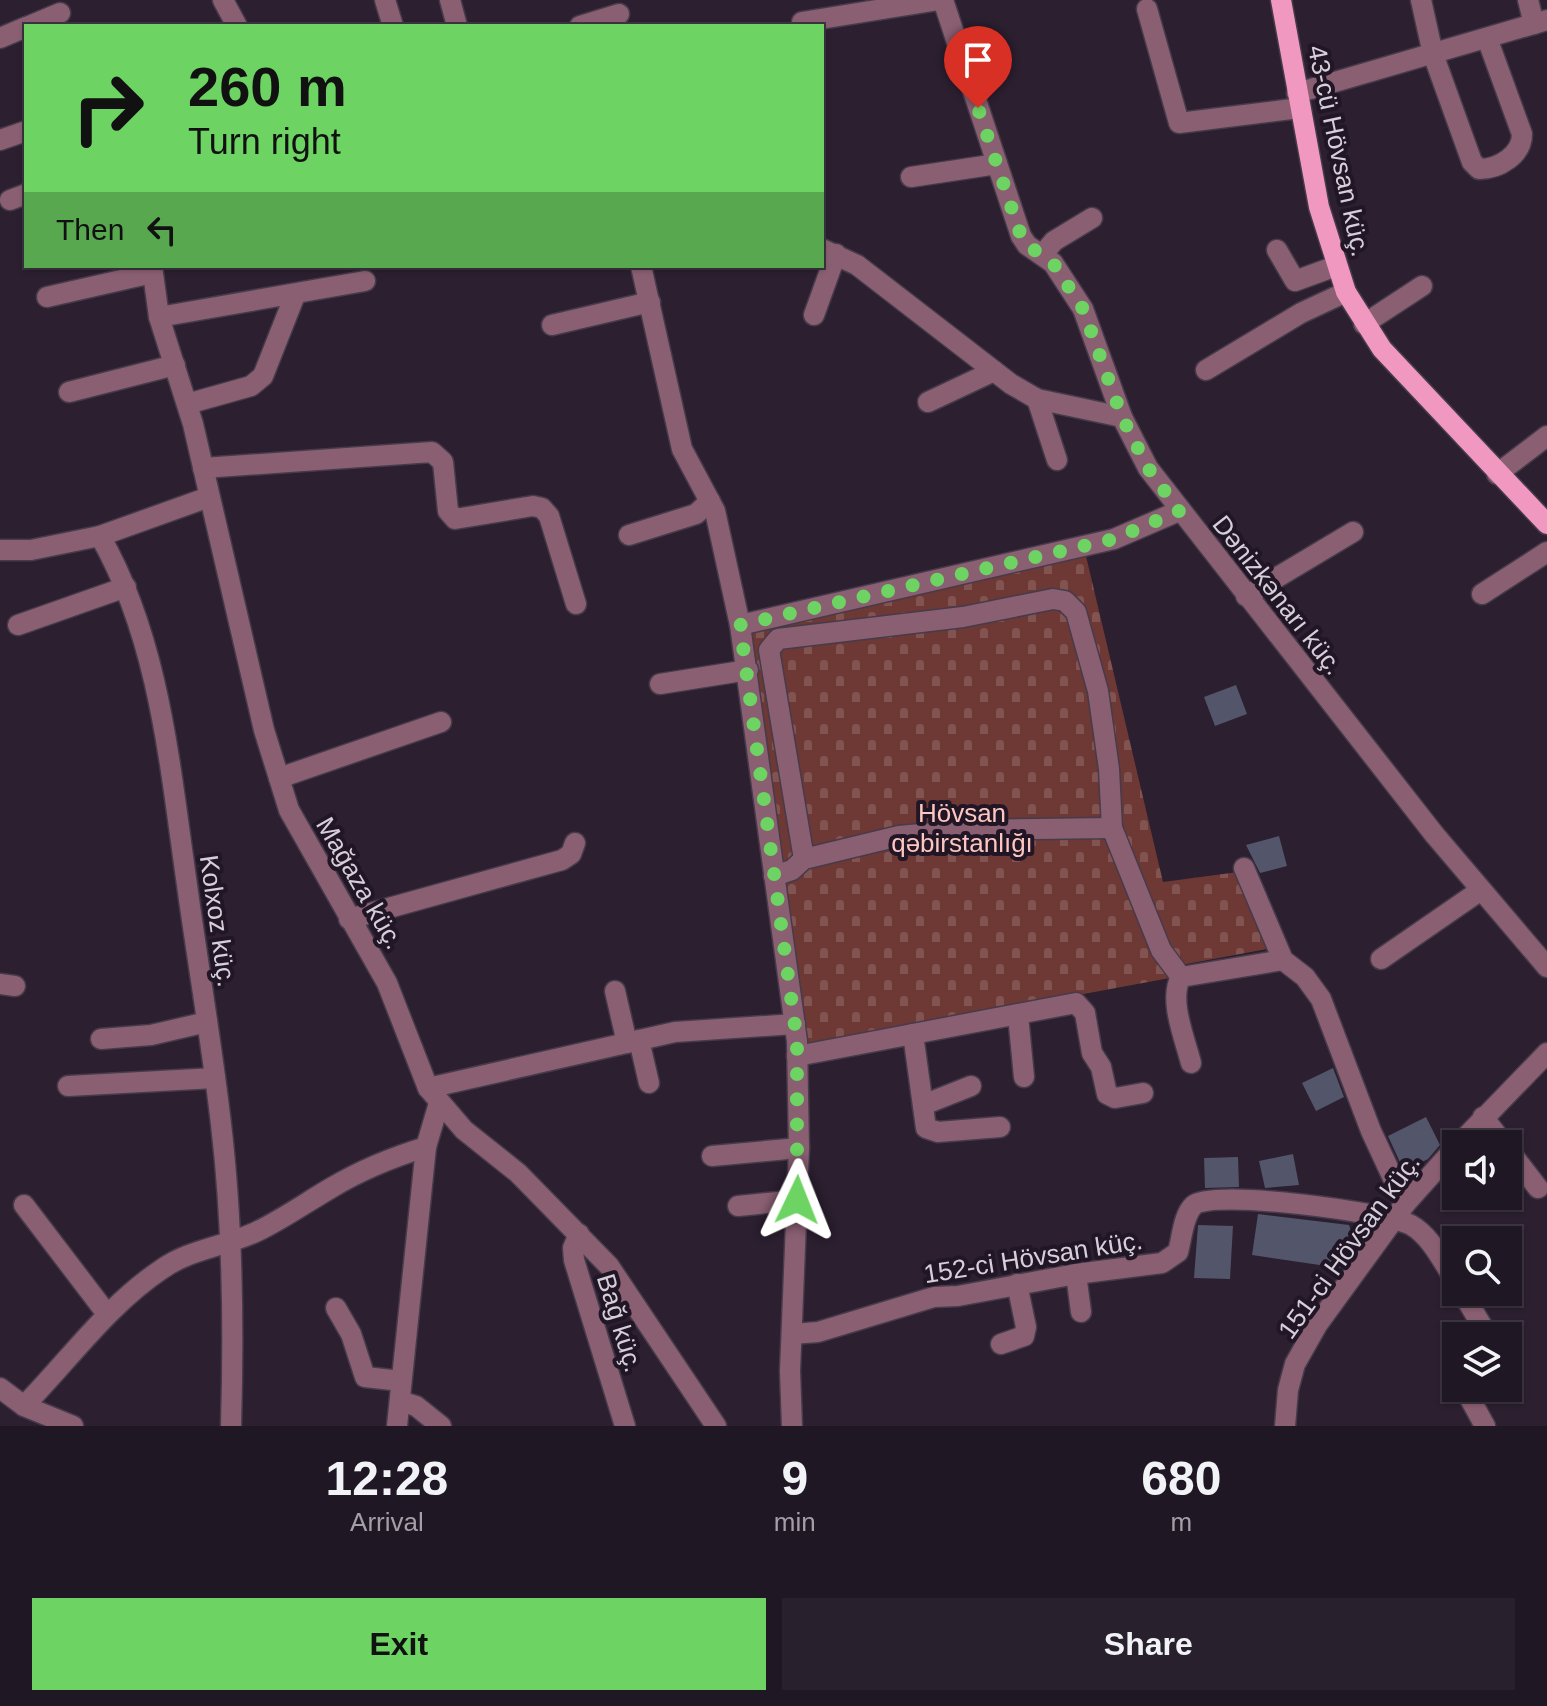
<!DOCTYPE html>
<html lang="en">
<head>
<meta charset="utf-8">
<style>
  :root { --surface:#201724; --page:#28202c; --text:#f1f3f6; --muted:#a29fa6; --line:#3d3641; --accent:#6dd362 }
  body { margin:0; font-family:Helvetica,sans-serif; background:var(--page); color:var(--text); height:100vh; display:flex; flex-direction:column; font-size:30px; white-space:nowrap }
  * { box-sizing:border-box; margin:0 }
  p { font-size:26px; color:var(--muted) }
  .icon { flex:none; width:44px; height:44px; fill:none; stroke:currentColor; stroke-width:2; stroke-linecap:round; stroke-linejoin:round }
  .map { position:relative; height:1426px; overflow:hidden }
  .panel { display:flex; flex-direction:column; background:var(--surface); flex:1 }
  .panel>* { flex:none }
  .banner { position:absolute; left:24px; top:24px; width:800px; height:244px; border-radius:0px; box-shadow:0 2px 6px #0004,0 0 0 2px var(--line); background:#6dd362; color:#111; overflow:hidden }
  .tools { position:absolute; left:1442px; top:1130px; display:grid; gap:16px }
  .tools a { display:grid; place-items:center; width:80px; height:80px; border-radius:0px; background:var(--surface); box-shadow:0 2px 6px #0004,0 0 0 2px var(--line); font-size:40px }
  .pin { position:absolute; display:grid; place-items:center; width:68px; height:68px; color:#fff; margin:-82px -34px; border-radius:50% 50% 50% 0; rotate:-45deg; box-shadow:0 0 8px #0007 }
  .pin .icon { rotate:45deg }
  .me { position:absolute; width:88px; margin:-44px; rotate:2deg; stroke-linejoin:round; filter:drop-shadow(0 0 6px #0008) }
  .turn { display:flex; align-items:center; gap:28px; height:168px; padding:0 32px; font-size:36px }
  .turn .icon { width:104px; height:104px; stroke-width:2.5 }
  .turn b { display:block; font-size:56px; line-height:68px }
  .then { display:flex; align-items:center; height:76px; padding:0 32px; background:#0003; gap:16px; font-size:30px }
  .eta { display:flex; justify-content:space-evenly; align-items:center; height:136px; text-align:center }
  .eta b { font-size:48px; font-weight:600; line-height:56px }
  .cta { display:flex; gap:16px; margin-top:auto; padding:16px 32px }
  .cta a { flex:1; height:92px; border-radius:0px; background:var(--accent); color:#111; font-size:32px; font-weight:600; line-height:92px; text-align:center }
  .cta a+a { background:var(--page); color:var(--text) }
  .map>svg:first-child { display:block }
  .cemetery { fill:url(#cemetery-stones) }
  .building { fill:#53556b }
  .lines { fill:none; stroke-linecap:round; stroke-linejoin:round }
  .minor-casing { stroke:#463b4b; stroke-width:23 }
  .major-casing { stroke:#463b4b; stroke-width:23 }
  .minor { stroke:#8a5f72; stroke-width:20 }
  .major { stroke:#f098c0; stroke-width:20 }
  .route { stroke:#6dd362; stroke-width:14; stroke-dasharray:0 25.2 }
  .labels { text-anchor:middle; stroke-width:8; stroke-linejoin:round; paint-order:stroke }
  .street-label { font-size:26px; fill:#d6ced9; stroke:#211626 }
  .park-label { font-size:26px; fill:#fdc6bf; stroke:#211626 }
</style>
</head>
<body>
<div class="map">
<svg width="1547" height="1426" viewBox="0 0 1547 1426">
  <defs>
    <pattern id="cemetery-stones" width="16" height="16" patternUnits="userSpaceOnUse" patternTransform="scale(2)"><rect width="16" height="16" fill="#6e3834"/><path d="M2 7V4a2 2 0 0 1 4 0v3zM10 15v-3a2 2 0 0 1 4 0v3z" fill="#825451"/></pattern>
  </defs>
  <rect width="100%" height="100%" fill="#2b1f30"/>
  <polygon class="cemetery" points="1086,556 1163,882 1238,872 1267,949 1181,965 1170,978 808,1045 749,629"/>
  <g class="building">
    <polygon points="1236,685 1247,714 1215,726 1204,697"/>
    <polygon points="1279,836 1287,866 1260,873 1246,845"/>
    <polygon points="1333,1068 1344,1097 1316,1111 1302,1083"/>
    <polygon points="1426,1117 1440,1145 1428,1159 1404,1171 1388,1136"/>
    <polygon points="1293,1154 1299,1185 1265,1188 1259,1161"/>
    <polygon points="1238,1157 1239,1187 1205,1188 1204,1158"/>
    <polygon points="1258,1214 1349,1225 1357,1248 1340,1268 1252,1255"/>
    <polygon points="1198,1225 1233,1226 1230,1279 1194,1278"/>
  </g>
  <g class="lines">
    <defs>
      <g id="minor">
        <polyline points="223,0 237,26"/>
        <polyline points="385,0 393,26"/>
        <polyline points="450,0 457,26"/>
        <polyline points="943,0 1021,236 1027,245 1053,263 1083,309 1122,417 1148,468 1434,834 1547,967"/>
        <path d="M1421 0 1433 54 1472 162 1479 169C1499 169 1522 155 1522 134L1487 38"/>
        <polyline points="1528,0 1534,24"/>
        <polyline points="1147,9 1179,123 1300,108"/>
        <polyline points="802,22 939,0"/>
        <polyline points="29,26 60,13"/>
        <polyline points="580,26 619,14"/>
        <polyline points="0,38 26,27"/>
        <polyline points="1297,93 1547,20"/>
        <polyline points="0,140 26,131"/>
        <polyline points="911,177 997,164"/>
        <polyline points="10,200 26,194"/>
        <polyline points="822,249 857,265 1011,384 1037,399 1122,417"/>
        <polyline points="1277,250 1295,281 1336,266"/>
        <polyline points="1043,254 1054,241 1092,218"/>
        <polyline points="152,266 159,317 193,424 264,730 289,810 387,983 428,1088 464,1130 518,1173 609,1266 716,1426"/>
        <polyline points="641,266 682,449 715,511 740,625 797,1041 799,1148 790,1371 792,1426"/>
        <polyline points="47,297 152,273"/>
        <polyline points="814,315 836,254"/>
        <polyline points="159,317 365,281"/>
        <polyline points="1364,324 1422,286"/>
        <polyline points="552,325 650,302"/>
        <polyline points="1206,370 1301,313 1346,292"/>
        <polyline points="69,392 175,365"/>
        <polyline points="1037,399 1057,460"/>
        <polyline points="928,402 994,371"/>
        <polyline points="187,404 251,386 263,376 295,295"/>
        <polyline points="203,468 432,452 443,462 448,511 455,519 533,506 542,508 549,516 576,604"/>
        <polyline points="1497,474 1547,436"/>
        <polyline points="629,535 696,514 710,501"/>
        <polyline points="100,536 209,497"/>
        <path d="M0 550H31L100 536C160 641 170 768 187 885 198 965 212 1045 221 1124 233 1225 234 1325 231 1426"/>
        <polyline points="1482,594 1547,552"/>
        <polyline points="1246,596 1353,532"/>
        <polyline points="18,625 126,587"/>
        <polyline points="740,625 1114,539 1179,511"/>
        <polyline points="660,684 748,670"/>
        <polyline points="279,778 441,722"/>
        <polyline points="804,859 769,650 778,639 963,617 1053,599 1065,601 1076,612 1098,691 1109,769 1112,828 1161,950 1181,977"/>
        <polyline points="1244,868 1283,960 1305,977 1321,999 1371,1131 1405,1204"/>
        <polyline points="774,876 792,870 804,859 899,836 965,830 1112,828"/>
        <polyline points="349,919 562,860 571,854 575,843"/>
        <polyline points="1381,959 1481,890"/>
        <polyline points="0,984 15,986"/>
        <polyline points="615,991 627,1043"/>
        <polyline points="1018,1015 1024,1077"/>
        <polyline points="913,1034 926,1128 938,1132 1000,1127"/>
        <polyline points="101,1039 151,1035 207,1022"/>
        <polyline points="639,1040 649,1083"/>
        <polyline points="797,1056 1076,1003 1085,1013 1092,1053 1101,1067 1107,1094 1115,1098 1143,1093"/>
        <path d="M1191 1063C1185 1039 1168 999 1181 977L1283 960"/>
        <polyline points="68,1086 215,1078"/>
        <polyline points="428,1088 675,1032 795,1024"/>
        <polyline points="923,1105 971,1086"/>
        <polyline points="1483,1117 1504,1144"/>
        <polyline points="1459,1144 1547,1053"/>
        <polyline points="1508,1149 1538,1188"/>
        <polyline points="712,1156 799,1148"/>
        <polyline points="24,1205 107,1314"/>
        <polyline points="738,1206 797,1200"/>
        <polyline points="579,1234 573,1248 574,1260 625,1426"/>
        <polyline points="1076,1274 1081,1312"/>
        <polyline points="1462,1292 1488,1336"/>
        <polyline points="336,1308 351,1334 365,1377 401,1381"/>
        <path d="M792 1334 818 1332 934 1297 958 1296 1076 1274 1162 1263 1178 1252C1182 1238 1183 1215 1194 1205 1212 1189 1386 1212 1411 1225 1431 1236 1444 1264 1456 1282"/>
        <polyline points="1001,1344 1024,1336 1026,1327 1017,1284"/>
        <polyline points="0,1388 24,1406 73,1426"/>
        <polyline points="1468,1395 1485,1426"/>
        <polyline points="400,1401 416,1406 441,1426"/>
        <path d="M24 1406C69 1360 108 1305 162 1269 190 1249 227 1246 258 1231 283 1219 307 1202 331 1188 361 1170 393 1157 426 1147"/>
        <polyline points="397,1426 426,1147 439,1103"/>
        <polyline points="1285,1426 1288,1390 1295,1364 1317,1325 1405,1204 1456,1147"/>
      </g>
      <polyline id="major" points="1281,0 1319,207 1346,292 1382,349 1547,524"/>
    </defs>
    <use href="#minor" class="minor-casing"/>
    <use href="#major" class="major-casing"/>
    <use href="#minor" class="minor"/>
    <use href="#major" class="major"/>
  </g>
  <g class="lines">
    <polyline class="route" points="797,1200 797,1041 740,625 1114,539 1179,511 1148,468 1122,417 1083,309 1053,263 1027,245 1021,236 978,108"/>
  </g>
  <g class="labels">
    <g class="street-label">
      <text transform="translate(1339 151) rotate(78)" y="9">43-cü Hövsan küç.</text>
      <text transform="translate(1278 595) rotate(52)" y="9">Dənizkənarı küç.</text>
      <text transform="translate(360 883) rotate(60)" y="9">Mağaza küç.</text>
      <text transform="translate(218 921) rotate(82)" y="9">Kolxoz küç.</text>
      <text transform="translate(1349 1246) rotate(-54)" y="9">151-ci Hövsan küç.</text>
      <text transform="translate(1033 1257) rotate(-9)" y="9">152-ci Hövsan küç.</text>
      <text transform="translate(620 1323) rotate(73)" y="9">Bağ küç.</text>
    </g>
    <g class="park-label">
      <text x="962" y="822">Hövsan<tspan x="962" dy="30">qəbirstanlığı</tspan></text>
    </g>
  </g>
</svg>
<div class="tools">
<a><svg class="icon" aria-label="sound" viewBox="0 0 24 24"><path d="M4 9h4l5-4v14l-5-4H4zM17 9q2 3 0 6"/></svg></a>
<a><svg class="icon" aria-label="search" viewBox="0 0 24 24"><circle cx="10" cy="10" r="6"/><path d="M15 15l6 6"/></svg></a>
<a><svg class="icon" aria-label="layers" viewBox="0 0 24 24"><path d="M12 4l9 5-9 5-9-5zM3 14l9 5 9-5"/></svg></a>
</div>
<div class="pin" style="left:978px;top:108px;background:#d93025"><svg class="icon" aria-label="arrive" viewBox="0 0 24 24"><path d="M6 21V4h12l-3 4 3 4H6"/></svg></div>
<svg class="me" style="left:797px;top:1200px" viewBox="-20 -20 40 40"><path d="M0-17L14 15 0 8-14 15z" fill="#6dd362" stroke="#fff" stroke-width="4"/></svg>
<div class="banner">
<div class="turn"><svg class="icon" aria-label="right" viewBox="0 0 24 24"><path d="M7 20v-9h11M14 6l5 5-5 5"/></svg><div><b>260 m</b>Turn right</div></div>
<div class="then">Then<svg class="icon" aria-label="left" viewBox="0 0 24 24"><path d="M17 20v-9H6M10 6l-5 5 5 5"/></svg></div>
</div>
</div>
<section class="panel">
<div class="eta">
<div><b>12:28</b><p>Arrival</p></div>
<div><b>9</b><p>min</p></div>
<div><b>680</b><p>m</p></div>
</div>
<div class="cta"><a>Exit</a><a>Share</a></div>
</section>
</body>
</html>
